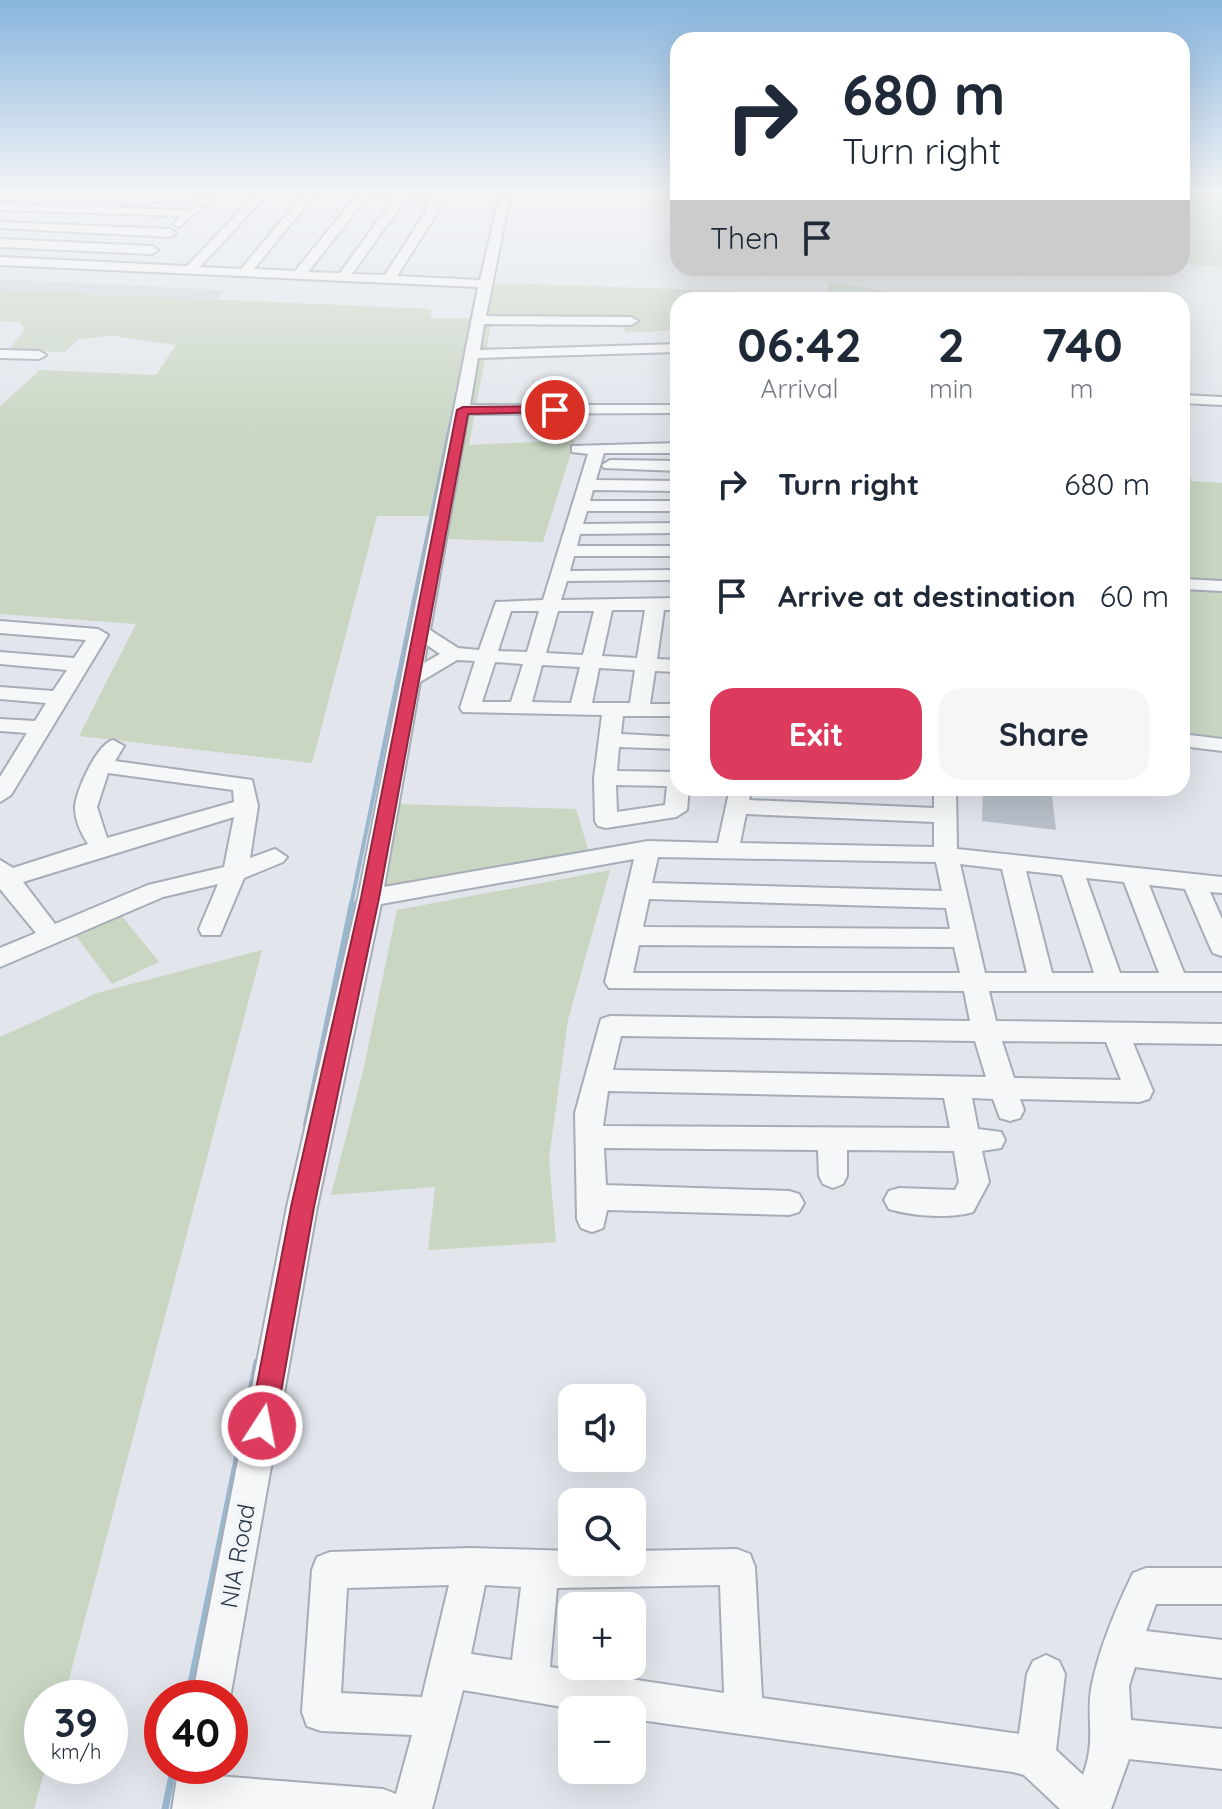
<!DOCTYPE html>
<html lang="en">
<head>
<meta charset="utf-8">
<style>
  :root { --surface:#fff; --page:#f6f6f7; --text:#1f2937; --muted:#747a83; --accent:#dc3b5e }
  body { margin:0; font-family:Quicksand,sans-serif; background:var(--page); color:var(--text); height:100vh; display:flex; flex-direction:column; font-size:30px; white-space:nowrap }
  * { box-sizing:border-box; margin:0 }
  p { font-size:26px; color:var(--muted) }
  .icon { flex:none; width:44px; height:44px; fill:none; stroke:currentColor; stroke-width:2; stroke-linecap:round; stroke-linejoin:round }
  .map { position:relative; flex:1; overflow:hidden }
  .side { position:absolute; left:670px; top:292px; width:520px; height:504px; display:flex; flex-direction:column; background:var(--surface); border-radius:24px; box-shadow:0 8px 32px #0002 }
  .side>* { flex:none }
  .guide { position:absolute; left:670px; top:32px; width:520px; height:244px; border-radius:24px; box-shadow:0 8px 32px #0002; background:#fff; color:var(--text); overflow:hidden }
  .buttons { position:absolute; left:558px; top:1384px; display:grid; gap:16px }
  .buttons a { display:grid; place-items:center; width:88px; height:88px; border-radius:16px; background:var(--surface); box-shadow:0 8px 32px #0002; font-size:40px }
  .speed { position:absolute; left:24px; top:1680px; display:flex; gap:16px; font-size:40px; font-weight:700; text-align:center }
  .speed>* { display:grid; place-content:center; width:104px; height:104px; border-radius:50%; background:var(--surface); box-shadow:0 8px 32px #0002; line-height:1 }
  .speed small { font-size:20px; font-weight:400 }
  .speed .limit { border:12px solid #d22; background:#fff; color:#111 }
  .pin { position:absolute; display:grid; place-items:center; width:68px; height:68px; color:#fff; margin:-34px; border:4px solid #fff; border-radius:50%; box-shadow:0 2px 8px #0007 }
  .me { position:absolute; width:88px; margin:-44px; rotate:11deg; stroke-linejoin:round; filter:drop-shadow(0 0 6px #0008) }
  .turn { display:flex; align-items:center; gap:28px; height:168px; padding:0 40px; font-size:36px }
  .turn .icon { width:104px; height:104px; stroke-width:2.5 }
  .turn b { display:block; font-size:56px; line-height:68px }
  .then { display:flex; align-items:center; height:76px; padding:0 40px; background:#0003; gap:16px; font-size:30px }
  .eta { display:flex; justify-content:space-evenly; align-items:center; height:136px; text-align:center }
  .eta b { font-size:48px; font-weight:800; line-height:56px }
  .button { display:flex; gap:16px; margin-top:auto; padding:16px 40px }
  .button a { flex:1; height:92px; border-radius:24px; background:var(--accent); color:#fff; font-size:32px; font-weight:800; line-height:92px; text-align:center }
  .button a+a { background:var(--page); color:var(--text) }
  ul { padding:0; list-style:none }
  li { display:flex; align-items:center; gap:24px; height:112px; padding:0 40px }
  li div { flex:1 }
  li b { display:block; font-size:30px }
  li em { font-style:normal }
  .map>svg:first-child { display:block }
  .built { fill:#cfd5de }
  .green { fill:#c8d6c2 }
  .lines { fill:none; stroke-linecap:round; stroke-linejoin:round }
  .stream-far3 { stroke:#99b7cf; stroke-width:3 }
  .stream-far2 { stroke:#99b7cf; stroke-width:4 }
  .stream-far1 { stroke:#99b7cf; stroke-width:6 }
  .stream { stroke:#99b7cf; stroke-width:7 }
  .building { fill:#b8c0ca }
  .minor-casing { stroke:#a6adb7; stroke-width:4 }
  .minor { fill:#f5f7f9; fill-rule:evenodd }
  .route { fill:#dc3b5e; stroke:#8f263d; stroke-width:2 }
  .labels { text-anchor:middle; stroke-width:8; stroke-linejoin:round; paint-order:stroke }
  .street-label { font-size:24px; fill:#283545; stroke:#f2f5f8 }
</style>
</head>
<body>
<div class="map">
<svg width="1222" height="1809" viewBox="0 0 1222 1809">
  <rect width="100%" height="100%" fill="#e2e6ec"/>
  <g class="built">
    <polygon points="0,190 148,190 123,208 0,205"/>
    <polygon points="0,279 226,290 189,325 0,321"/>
  </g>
  <g class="green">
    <polygon points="1182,190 1222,190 1222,267 1190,265 1188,252 1182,251"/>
    <polygon points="828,282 893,292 895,299 902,300 678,300 678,330 626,333 619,321 492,319 469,445 575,440 543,542 445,539 448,516 377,516 312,763 79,736 136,624 0,614 0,406 40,370 156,375 176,345 113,336 79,339 65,352 8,351 25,329 19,322 0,321 0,290 431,309 430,318 486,318 491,286 498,283 827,294"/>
    <polygon points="1182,453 1192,481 1222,483 1222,741 1182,734"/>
    <polygon points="398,804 576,809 589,852 378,890"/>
    <polygon points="610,870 568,1020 549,1158 556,1242 428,1250 435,1187 331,1195 363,1071 397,910"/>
    <polygon points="121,915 159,962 112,984 76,936"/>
    <polygon points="262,950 64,1698 42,1698 42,1766 46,1766 34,1809 0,1809 0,1037 97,993"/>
  </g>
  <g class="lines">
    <polyline class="stream-far3" points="413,602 453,410"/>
    <polyline class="stream-far2" points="351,905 414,600"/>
    <polyline class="stream-far1" points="306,1125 352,903"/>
    <g class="stream">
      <polyline points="188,1698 257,1362"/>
      <polyline points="165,1809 174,1766"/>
    </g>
  </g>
  <polygon class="building" points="983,788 1052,795 1056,830 982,821"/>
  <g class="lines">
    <defs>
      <g id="minor">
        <polygon points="210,190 221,190 179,227 173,224 181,216 0,210 0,204 188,210"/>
        <path d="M260 190H271L200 267 241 269 307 190H443L437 213 397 276 480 280 501 190H511L486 316 631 317 638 321 631 325 484 324 480 350 678 344V352L478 358 470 405H678V413L468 414 430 630 458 648 479 650 496 602 543 600 588 454 572 452V446L678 443V453H604L596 480 678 481V491L593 490 590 501H678V511H587L583 524 678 523V533L580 534 577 546H678V556H574L570 571 678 570V580L567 581 561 600 678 598V610H664L657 659 678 660V672L655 671 650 704H678V716H623L621 734 678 737V749L619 747 617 771 678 772V788H689L687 810 676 817 606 828 598 826 595 821 594 778 602 715 463 712 460 708 475 661 457 660 420 682 384 887 648 841 718 843 730 788H752L749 800 934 808V788H956L957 849 1222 877V893L1210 892 1222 919V956L1213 953 1210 947 1185 889 1149 885 1184 973H1222V991H989L996 1021 1222 1024V1044L1133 1043 1153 1091 1149 1099 1139 1102 1020 1099 1024 1110 1020 1118 1010 1121 1000 1118 993 1099 972 1098 978 1129 1001 1132 1005 1140 1001 1148 982 1151 989 1182 973 1212C951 1219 911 1216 889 1209L884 1200 889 1191 899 1188 955 1190 959 1182 954 1151 847 1150V1176L843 1184 833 1188 823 1184 819 1176 818 1150 604 1148 606 1185 789 1191 799 1194 804 1203 799 1212 789 1215 607 1210 603 1228 592 1232 581 1228 577 1219 575 1113 601 1019 610 1016 970 1021 964 991 609 988 605 982 634 859 381 904 317 1207 230 1698H192L287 1207 358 898 478 287 0 265V257L187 266ZM316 193 357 195 295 271 254 269ZM368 196 395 197 340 273 308 272ZM406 198 430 199 425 213 385 275 352 274ZM612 610H645L637 658 602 656ZM511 611H539L527 652 498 651ZM558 611H594L583 655 546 653ZM427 645 440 654 424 663ZM495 662 523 664 511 702H482ZM542 665 580 667 571 703 532 702ZM599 668 635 670 630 703H592ZM616 785 667 786 665 805 617 812ZM746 814 934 822V847L740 843ZM658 857 936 862 942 891 652 883ZM960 864 1002 869 1027 973H985ZM1026 871 1062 875 1094 973H1052ZM1086 878 1124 882 1159 973H1120ZM649 899 946 908 950 929 643 927ZM639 945 954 947 960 973H633ZM621 1036 975 1041 986 1077 613 1070ZM1002 1041 1106 1042 1121 1080 1014 1078ZM608 1091 944 1098 950 1128 603 1126Z"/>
        <polygon points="0,222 170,229 176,233 170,237 0,228"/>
        <polygon points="0,239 152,246 158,250 152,254 0,247"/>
        <polygon points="0,350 39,351 46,355 39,359 0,358"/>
        <polygon points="1182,395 1222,397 1222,405 1182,403"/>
        <polygon points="610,460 678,461 678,471 604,468 602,465"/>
        <polygon points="1182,579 1222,581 1222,591 1182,589"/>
        <polygon points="0,621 98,629 108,635 11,795 0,802 0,777 27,733 0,731 0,719 35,721 46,703 0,699 0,687 53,691 67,670 0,664 0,652 74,658 86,640 0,633"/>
        <polygon points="1182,734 1222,739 1222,751 1182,746"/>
        <path d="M113 740 124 746 115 761 252 780 258 806 250 858 275 849 287 857 283 862 244 878 220 935H202L199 929 218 884 163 897 0 967V948L36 933 0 889V860L13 868 88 844C81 833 75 821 75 808 75 792 97 744 113 740ZM108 773 233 790 234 802 107 838 97 807ZM234 817 224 867 148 885 55 924 23 882Z"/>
        <path d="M471 1548 572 1551V1562H632V1551L737 1549 750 1554 755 1567 762 1698 1019 1734 1027 1674 1033 1661 1046 1655 1059 1661 1065 1674 1056 1750 1083 1775C1097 1737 1085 1717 1092 1684 1100 1646 1116 1608 1133 1573L1146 1568H1222V1604H1156L1146 1631 1222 1640V1678L1135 1667 1129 1686 1131 1720 1222 1729V1769L1129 1759 1111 1809H1060L1024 1775 1013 1772 654 1722 632 1719V1710H580L463 1690 432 1809H172L179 1766H219L217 1776 383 1789 396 1794 412 1735 321 1731 307 1726 302 1712 312 1570 317 1557 330 1552ZM449 1585 422 1697 341 1693 347 1588ZM485 1585 521 1587 512 1660 471 1654ZM720 1585 724 1693 550 1667 557 1588Z"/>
      </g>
    </defs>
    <use href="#minor" class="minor-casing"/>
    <use href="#minor" class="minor"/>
  </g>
  <linearGradient id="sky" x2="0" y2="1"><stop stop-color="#88b5de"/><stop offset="0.43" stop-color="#f2f4f6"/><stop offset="1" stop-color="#f2f4f6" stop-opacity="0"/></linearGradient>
  <rect width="1222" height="443" fill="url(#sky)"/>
  <polygon class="route" points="555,406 559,412 468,414 379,898 314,1207 275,1426 271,1435 262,1438 253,1435 249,1426 291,1207 361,898 457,410 463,407"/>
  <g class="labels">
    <g class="street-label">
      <text transform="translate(238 1556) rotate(-80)" y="8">NIA Road</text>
    </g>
  </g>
</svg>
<div class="buttons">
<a><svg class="icon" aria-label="sound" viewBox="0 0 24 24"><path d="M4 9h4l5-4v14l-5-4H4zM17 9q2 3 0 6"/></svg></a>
<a><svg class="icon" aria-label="search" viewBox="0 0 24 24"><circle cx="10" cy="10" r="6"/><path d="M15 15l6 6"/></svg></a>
<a>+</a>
<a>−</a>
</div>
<div class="speed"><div>39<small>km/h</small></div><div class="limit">40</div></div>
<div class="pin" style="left:555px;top:410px;background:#d93025"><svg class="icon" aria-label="arrive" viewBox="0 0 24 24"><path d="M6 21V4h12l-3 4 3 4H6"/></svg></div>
<svg class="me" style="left:262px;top:1426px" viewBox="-20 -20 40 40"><circle r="17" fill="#dc3b5e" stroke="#fff" stroke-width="3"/><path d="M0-11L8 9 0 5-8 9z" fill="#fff"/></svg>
<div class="guide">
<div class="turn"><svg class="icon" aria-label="right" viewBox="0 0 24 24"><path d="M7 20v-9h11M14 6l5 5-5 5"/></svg><div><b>680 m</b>Turn right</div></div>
<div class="then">Then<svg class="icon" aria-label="arrive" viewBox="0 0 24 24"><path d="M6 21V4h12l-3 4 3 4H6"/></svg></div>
</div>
<section class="side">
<div class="eta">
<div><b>06:42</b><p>Arrival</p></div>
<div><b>2</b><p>min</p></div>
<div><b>740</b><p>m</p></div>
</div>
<ul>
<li><svg class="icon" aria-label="right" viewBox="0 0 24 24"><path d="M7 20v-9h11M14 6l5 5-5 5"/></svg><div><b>Turn right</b></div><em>680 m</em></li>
<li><svg class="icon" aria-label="arrive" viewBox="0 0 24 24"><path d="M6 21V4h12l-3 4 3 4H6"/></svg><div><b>Arrive at destination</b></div><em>60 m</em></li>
</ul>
<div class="button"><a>Exit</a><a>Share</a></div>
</section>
</div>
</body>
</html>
